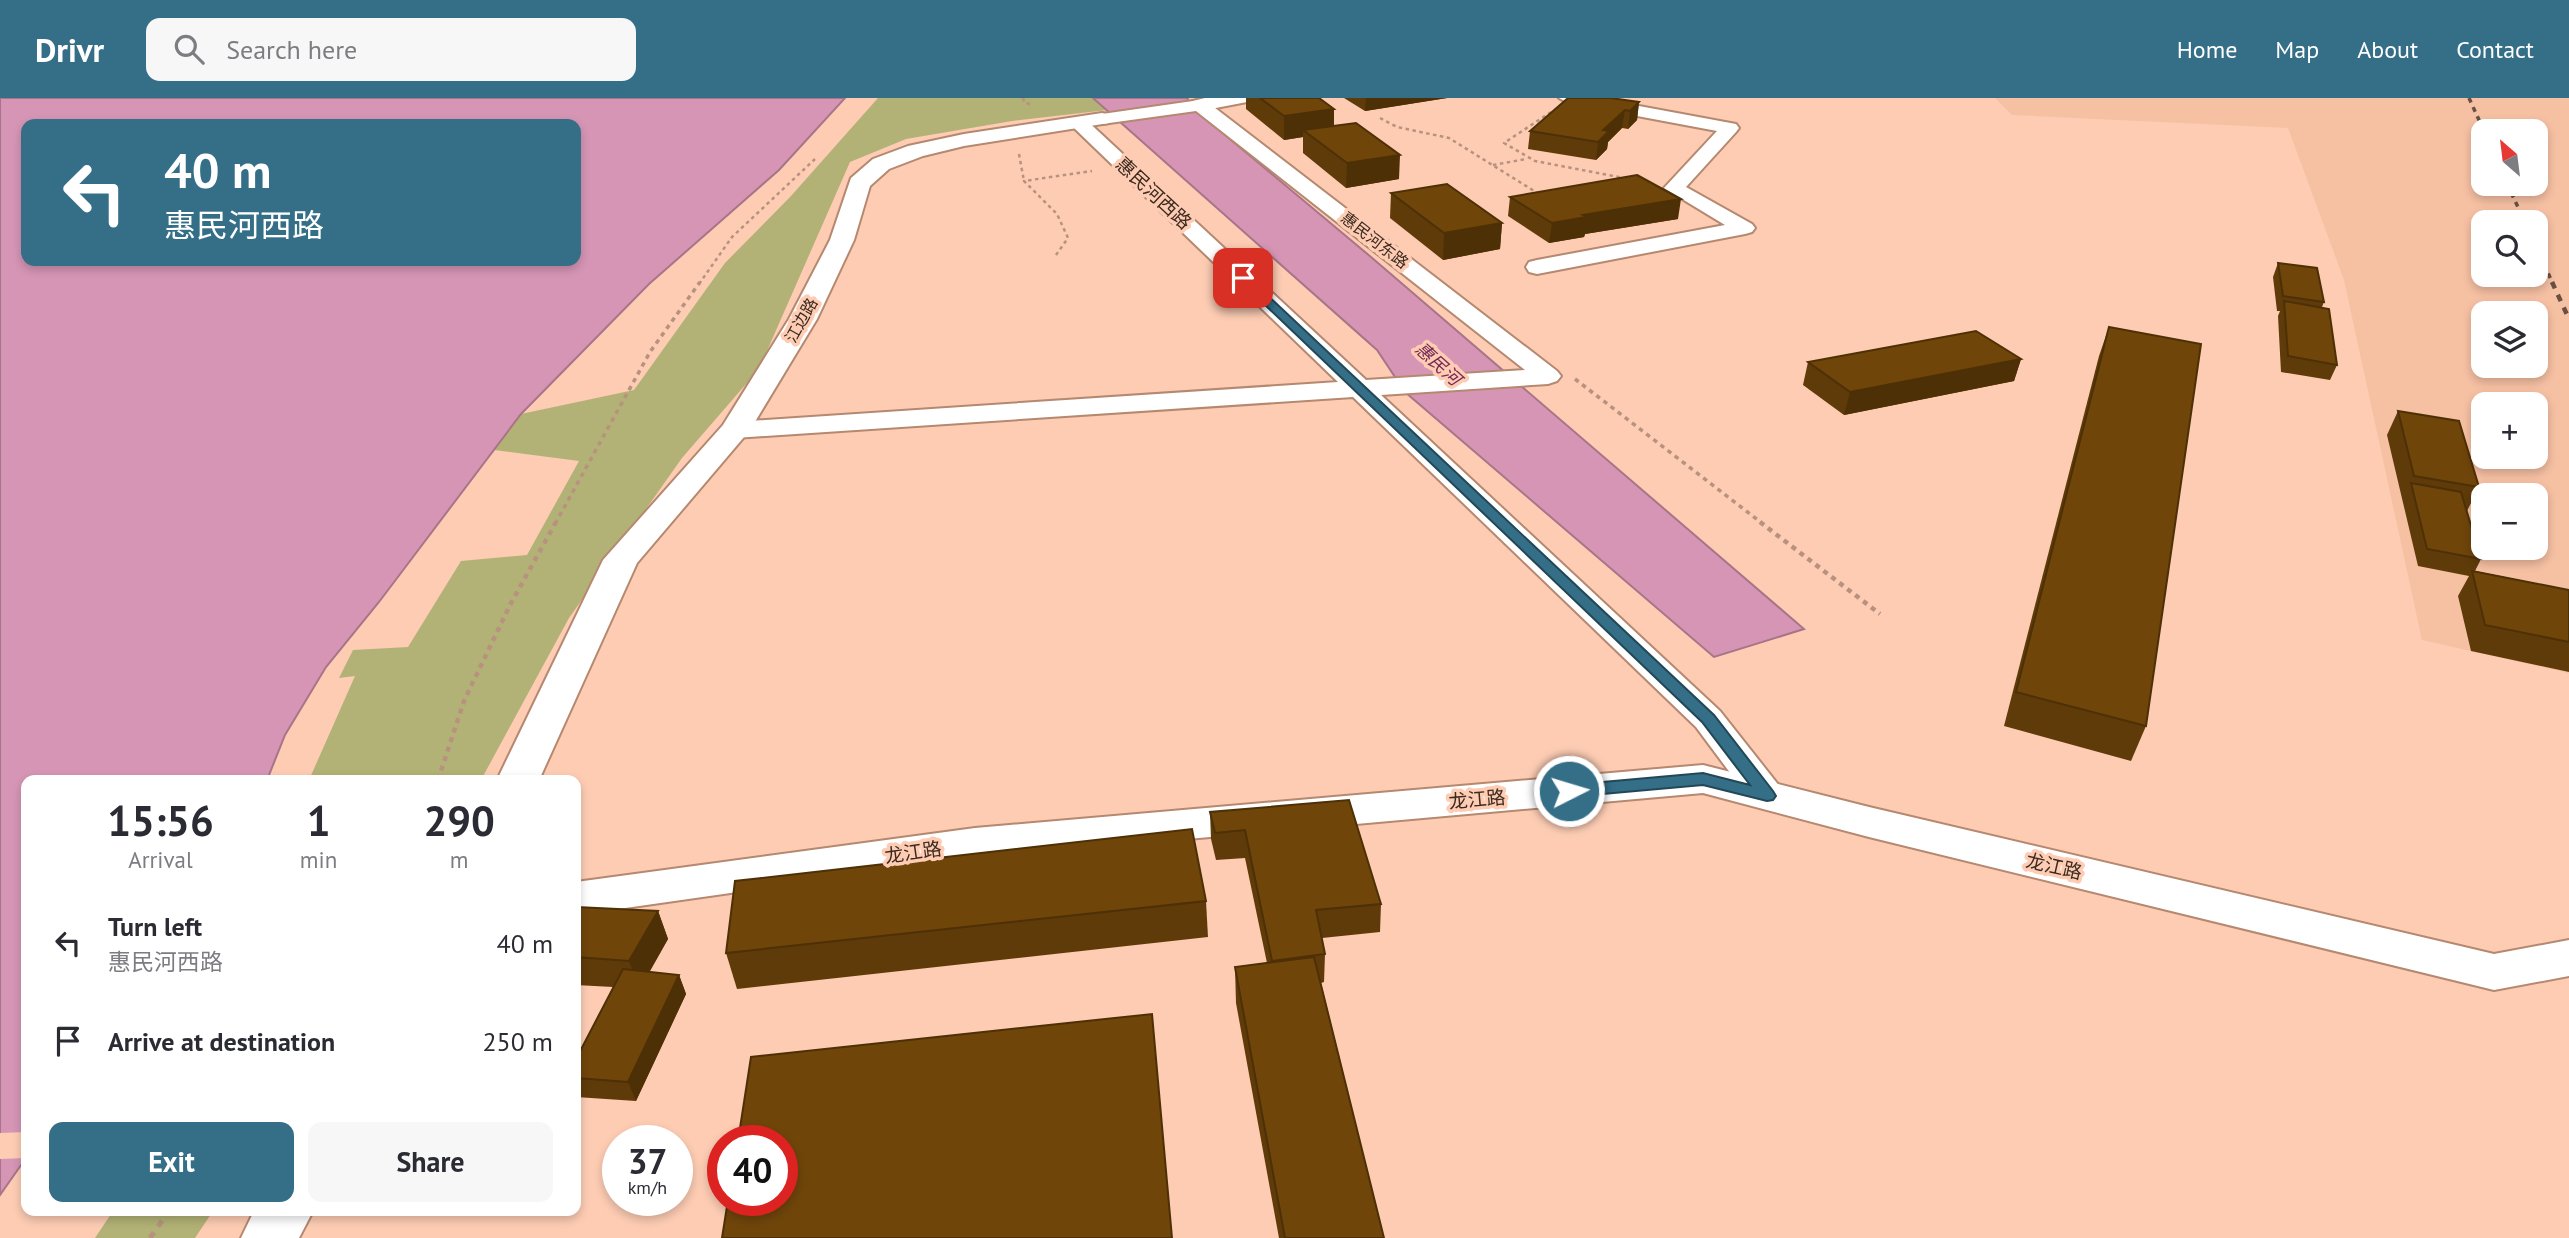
<!DOCTYPE html>
<html lang="en">
<head>
<meta charset="utf-8">
<style>
  :root { --surface:#fff; --page:#f7f7f7; --text:#2b2b33; --muted:#7c7c81; --accent:#346e87 }
  body { margin:0; font-family:"PT Sans","Noto Sans SC",sans-serif; background:var(--page); color:var(--text); height:100vh; display:flex; flex-direction:column; font-size:26px; white-space:nowrap }
  * { box-sizing:border-box; margin:0 }
  p { font-size:23px; color:var(--muted) }
  .icon { flex:none; width:38px; height:38px; fill:none; stroke:currentColor; stroke-width:2; stroke-linecap:round; stroke-linejoin:round }
  .map { position:relative; flex:1; overflow:hidden }
  .drawer { position:absolute; left:21px; top:677px; width:560px; height:441px; display:flex; flex-direction:column; background:var(--surface); border-radius:14px; box-shadow:0 4px 10px #0003 }
  .drawer>* { flex:none }
  .top-card { position:absolute; left:21px; top:21px; width:560px; height:147px; border-radius:14px; box-shadow:0 4px 10px #0003; background:#346e87; color:#fff; overflow:hidden }
  .needle { width:46px; rotate:332deg }
  .fabs { position:absolute; left:2471px; top:21px; display:grid; gap:14px }
  .fabs a { display:grid; place-items:center; width:77px; height:77px; border-radius:14px; background:var(--surface); box-shadow:0 4px 10px #0003; font-size:35px }
  .speed { position:absolute; left:602px; top:1027px; display:flex; gap:14px; font-size:35px; font-weight:700; text-align:center }
  .speed>* { display:grid; place-content:center; width:91px; height:91px; border-radius:50%; background:var(--surface); box-shadow:0 4px 10px #0003; line-height:1 }
  .speed small { font-size:18px; font-weight:400 }
  .speed .limit { border:10px solid #d22; background:#fff; color:#111 }
  .pin { position:absolute; display:grid; place-items:center; width:60px; height:60px; color:#fff; margin:-30px; border-radius:14px; box-shadow:0 4px 10px #0006 }
  .me { position:absolute; width:77px; margin:-38px; rotate:85deg; stroke-linejoin:round; filter:drop-shadow(0 0 5px #0008) }
  .turn { display:flex; align-items:center; gap:24px; height:147px; padding:0 28px; font-size:32px }
  .turn .icon { width:91px; height:91px; stroke-width:2.5 }
  .turn b { display:block; font-size:49px; line-height:60px }
  .eta { display:flex; justify-content:space-evenly; align-items:center; height:119px; text-align:center }
  .eta b { font-size:42px; font-weight:700; line-height:49px }
  .cta { display:flex; gap:14px; margin-top:auto; padding:14px 28px }
  .cta a { flex:1; height:80px; border-radius:14px; background:var(--accent); color:#fff; font-size:28px; font-weight:700; line-height:80px; text-align:center }
  .cta a+a { background:var(--page); color:var(--text) }
  ul { padding:0; list-style:none }
  li { display:flex; align-items:center; gap:21px; height:98px; padding:0 28px }
  li div { flex:1 }
  li b { display:block; font-size:26px }
  li em { font-style:normal }
  header { display:flex; align-items:center; gap:42px; box-sizing:border-box; height:98px; padding:0 35px; background:var(--accent); color:#fff }
  header strong { font-size:33px }
  nav { display:flex; gap:38px; margin-inline-start:auto; font-size:24px }
  .search { width:490px; height:63px; background:var(--page); display:flex; align-items:center; gap:18px; box-sizing:border-box; padding:0 24px; border-radius:14px; color:var(--muted); font-size:26px }
  .map>svg:first-child { display:block }
  .built { fill:#f6c0a3; fill-rule:evenodd }
  .green { fill:#b2b276 }
  .water { fill:#d695b5; stroke:#a87588; stroke-width:2; fill-rule:evenodd }
  .pier { fill:#fdccb3 }
  .lines { fill:none; stroke-linecap:round; stroke-linejoin:round }
  .minor-casing { stroke:#b58870; stroke-width:4 }
  .tertiary-casing { stroke:#b58870; stroke-width:4 }
  .path-far3 { stroke:#b8927e; stroke-width:2.5; stroke-dasharray:3.5 3.5; stroke-linecap:butt }
  .path-far2 { stroke:#b8927e; stroke-width:3.5; stroke-dasharray:4.5 4.5; stroke-linecap:butt }
  .path-far1 { stroke:#b8927e; stroke-width:4.5; stroke-dasharray:5 5; stroke-linecap:butt }
  .path { stroke:#b8927e; stroke-width:5; stroke-dasharray:7 7; stroke-linecap:butt }
  .minor { fill:#fff; fill-rule:evenodd }
  .tertiary { fill:#fff; fill-rule:evenodd }
  .rail-far1 { stroke:#695043; stroke-width:3.5; stroke-dasharray:5 5; stroke-linecap:butt }
  .rail { stroke:#695043; stroke-width:4.5; stroke-dasharray:7 7; stroke-linecap:butt }
  .wall { fill:#5f3b09 }
  .shaded-wall { fill:#4e3007 }
  .building { fill:#6f450a; stroke:#4e3007; stroke-width:2 }
  .route { fill:#346e87; stroke:#224858; stroke-width:2 }
  .labels { text-anchor:middle; stroke-width:7; stroke-linejoin:round; paint-order:stroke }
  .far-street-label { font-size:16px; fill:#3c2a20; stroke:#fdccb3 }
  .far-water-label { font-size:18px; font-style:italic; fill:#782b56; stroke:#fdccb3 }
  .street-label { font-size:19px; fill:#3c2a20; stroke:#fdccb3 }
</style>
</head>
<body>
<header>
<strong>Drivr</strong>
<div class="search"><svg class="icon" aria-label="search" viewBox="0 0 24 24"><circle cx="10" cy="10" r="6"/><path d="M15 15l6 6"/></svg>Search here</div>
<nav><a>Home</a><a>Map</a><a>About</a><a>Contact</a></nav>
</header>
<div class="map">
<svg width="2569" height="1140" viewBox="0 0 2569 1140">
  <rect width="100%" height="100%" fill="#fdccb3"/>
  <path class="built" d="M1995 0H2569V575L2422 542 2344 182 2288 30 2012 17ZM2483 33H2536V86H2483ZM2483 124H2536V177H2483ZM2483 215H2536V268H2483ZM2483 306H2536V359H2483ZM2483 397H2536V450H2483Z"/>
  <g class="green">
    <polygon points="878,0 1103,0 1116,11 1012,23 906,41 850,64 759,271 682,360 569,520 481,682 309,682 355,578 339,580 353,552 408,549 461,463 527,457 579,363 494,352 521,316 634,292 725,165 791,98"/>
    <polygon points="113,1113 213,1113 195,1140 95,1140"/>
  </g>
  <g class="water">
    <path d="M0 0H845L779 72 649 186 521 316 379 504 326 569 285 637 267 682H26V1060L0 1097ZM26 26H576V163H26Z"/>
    <polygon points="1093,0 1188,0 1187,5 1371,159 1804,531 1714,559 1405,294 1377,252"/>
  </g>
  <polygon class="pier" points="26,1034 26,1060 0,1061 0,1035"/>
  <g class="lines">
    <defs>
      <g id="minor">
        <polygon points="1559,0 1596,0 1736,26 1739,30 1736,34 1686,89 1752,126 1755,130 1752,134 1745,136 1537,176 1529,174 1526,169 1529,164 1537,162 1725,127 1664,90 1717,33 1568,5"/>
        <polygon points="1200,2 1206,3 1557,273 1561,278 1557,283 1548,286 1381,297 1720,613 1780,689 1785,698 1780,707 1767,710 1754,707 1696,629 1353,299 735,340 726,338 722,332 726,326 735,324 1338,284 1072,28 1069,24 1078,19 1084,20 1366,282 1525,272 1196,13 1102,26 1093,21 1102,16"/>
      </g>
      <g id="tertiary">
        <polygon points="1205,0 1250,0 1247,4 1200,13 1193,11 1190,7 1193,3"/>
        <polygon points="1102,15 1109,17 1112,21 1109,25 964,48 923,58 889,71 870,88 854,142 817,221 750,332 637,465 539,682 497,682 603,462 723,327 789,221 830,142 851,80 873,61 908,48 964,36"/>
        <polygon points="1703,667 1869,709 2494,856 2569,842 2569,878 2494,892 1869,739 1703,695 975,760 576,817 576,784 975,730"/>
        <polygon points="254,1113 313,1113 299,1140 241,1140"/>
      </g>
    </defs>
    <use href="#minor" class="minor-casing"/>
    <use href="#tertiary" class="tertiary-casing"/>
    <g class="path-far3">
      <polyline points="1023,0 1024,4 1032,7"/>
      <polyline points="1551,14 1504,45 1535,63 1624,80"/>
      <polyline points="1380,20 1397,29 1449,40 1539,96"/>
      <polyline points="1019,56 1024,83"/>
      <polyline points="1493,67 1526,61"/>
      <polyline points="1056,157 1068,140 1057,116 1024,83 1092,73"/>
      <polyline points="699,186 732,139 815,61"/>
    </g>
    <g class="path-far2">
      <polyline points="1575,281 1763,426"/>
      <polyline points="555,426 650,254 700,184"/>
    </g>
    <g class="path-far1">
      <polyline points="1760,424 1880,516"/>
      <polyline points="438,682 464,603 510,507 556,424"/>
    </g>
    <polyline class="path" points="150,1140 169,1113"/>
    <use href="#minor" class="minor"/>
    <use href="#tertiary" class="tertiary"/>
    <g class="rail-far1">
      <polyline points="2469,0 2484,33"/>
      <polyline points="2507,86 2525,124"/>
      <polyline points="2536,148 2553,186"/>
    </g>
    <polyline class="rail" points="2552,184 2569,221"/>
  </g>
  <g class="wall">
    <polygon points="1246,0 1319,0 1334,11 1334,28 1399,81 1346,90 1303,55 1303,39 1284,42 1246,11"/>
    <polygon points="1344,0 1447,0 1365,13"/>
    <polygon points="1639,4 1637,22 1628,31 1622,30 1608,44 1607,51 1596,62 1528,51 1530,33"/>
    <polygon points="1391,95 1502,125 1500,151 1443,162 1390,120"/>
    <polygon points="1510,99 1678,121 1585,136 1584,139 1549,145 1508,118"/>
    <polygon points="2278,165 2324,204 2322,209 2337,267 2330,282 2281,274 2278,218 2280,213 2277,213 2273,179"/>
    <polygon points="2109,229 2146,628 2131,663 2004,628 2099,258"/>
    <polygon points="2021,261 2014,283 1844,317 1803,287 1808,264"/>
    <polygon points="2398,313 2479,389 2467,413 2481,461 2475,473 2569,492 2569,574 2471,553 2458,498 2469,478 2418,468 2387,337"/>
    <polygon points="1210,714 1381,806 1380,834 1322,840 1325,856 1324,884 1321,885 1384,1140 1279,1140 1236,905 1235,869 1267,865 1245,760 1216,762 1211,741"/>
    <polygon points="1206,803 1208,839 737,891 726,855"/>
    <polygon points="576,809 658,813 668,841 649,874 679,877 686,896 636,1003 576,999 576,961 613,889 576,887"/>
  </g>
  <g class="shaded-wall">
    <polygon points="1366,0 1447,0 1365,13"/>
    <polygon points="1639,4 1637,22 1628,31 1630,13"/>
    <polygon points="1334,11 1334,34 1303,32 1303,39 1284,42 1284,18"/>
    <polygon points="1625,12 1622,30 1608,44 1607,51 1596,62 1598,44 1603,32"/>
    <polygon points="1400,57 1399,81 1346,90 1347,65"/>
    <polygon points="1681,101 1678,121 1585,136 1584,139 1549,145 1552,125 1583,117"/>
    <polygon points="1502,125 1500,151 1443,162 1444,135"/>
    <polygon points="2021,261 2014,283 1844,317 1850,294"/>
    <polygon points="658,813 668,841 640,891 629,863"/>
    <polygon points="679,877 686,896 636,1003 628,984"/>
  </g>
  <g class="building">
    <polygon points="1260,0 1319,0 1334,11 1284,18"/>
    <polygon points="1568,0 1611,0 1639,4 1630,13 1625,12 1603,32 1609,33 1598,44 1530,33"/>
    <polygon points="1356,25 1400,57 1347,65 1303,32"/>
    <polygon points="1637,77 1681,101 1583,117 1587,119 1552,125 1510,99"/>
    <polygon points="1447,86 1502,125 1444,135 1391,95"/>
    <polygon points="2278,165 2317,170 2324,204 2283,198"/>
    <polygon points="2284,203 2329,211 2337,267 2288,258"/>
    <polygon points="2109,229 2201,246 2146,628 2016,594"/>
    <polygon points="1976,233 2021,261 1850,294 1808,264"/>
    <polygon points="2398,313 2459,323 2479,389 2414,378"/>
    <polygon points="2411,385 2461,394 2481,461 2427,451"/>
    <polygon points="2472,473 2569,492 2569,544 2485,527"/>
    <polygon points="1349,702 1381,806 1316,812 1325,856 1272,863 1245,732 1215,735 1210,714"/>
    <polygon points="1192,731 1206,803 726,855 735,783"/>
    <polygon points="576,809 658,813 629,863 576,859"/>
    <polygon points="1314,859 1384,1140 1285,1140 1235,869"/>
    <polygon points="623,871 679,877 628,984 576,980 576,961"/>
    <polygon points="1152,916 1172,1140 722,1140 728,1102 782,1102 782,1043 738,1043 751,959"/>
  </g>
  <polygon class="route" points="1239,177 1246,177 1714,617 1773,693 1776,698 1773,702 1767,703 1703,687 1569,699 1562,697 1560,693 1569,687 1703,675 1750,687 1702,624 1239,182"/>
  <g class="labels">
    <g class="far-street-label">
      <text transform="translate(1375 142) rotate(38)" y="6">惠民河东路</text>
      <text transform="translate(801 222) rotate(-61)" y="6">江边路</text>
    </g>
    <g class="far-water-label">
      <text transform="translate(1438 266) rotate(42)" y="6">惠民河</text>
    </g>
    <g class="street-label">
      <text transform="translate(1154 95) rotate(43)" y="7">惠民河西路</text>
      <text transform="translate(1477 701) rotate(-5)" y="7">龙江路</text>
      <text transform="translate(913 754) rotate(-8)" y="7">龙江路</text>
      <text transform="translate(2054 768) rotate(13)" y="7">龙江路</text>
    </g>
  </g>
</svg>
<div class="fabs">
<a><svg class="needle" viewBox="-14 -14 28 28"><path d="M0-13l5 13h-10z" fill="#e53935"/><path d="M0 13l5-13h-10z" fill="#7c7c81"/></svg></a>
<a><svg class="icon" aria-label="search" viewBox="0 0 24 24"><circle cx="10" cy="10" r="6"/><path d="M15 15l6 6"/></svg></a>
<a><svg class="icon" aria-label="layers" viewBox="0 0 24 24"><path d="M12 4l9 5-9 5-9-5zM3 14l9 5 9-5"/></svg></a>
<a>+</a>
<a>−</a>
</div>
<div class="speed"><div>37<small>km/h</small></div><div class="limit">40</div></div>
<div class="pin" style="left:1243px;top:180px;background:#d93025"><svg class="icon" aria-label="arrive" viewBox="0 0 24 24"><path d="M6 21V4h12l-3 4 3 4H6"/></svg></div>
<svg class="me" style="left:1569px;top:693px" viewBox="-20 -20 40 40"><circle r="17" fill="#346e87" stroke="#fff" stroke-width="3"/><path d="M0-11L8 9 0 5-8 9z" fill="#fff"/></svg>
<div class="top-card">
<div class="turn"><svg class="icon" aria-label="left" viewBox="0 0 24 24"><path d="M17 20v-9H6M10 6l-5 5 5 5"/></svg><div><b>40 m</b>惠民河西路</div></div>
</div>
<section class="drawer">
<div class="eta">
<div><b>15:56</b><p>Arrival</p></div>
<div><b>1</b><p>min</p></div>
<div><b>290</b><p>m</p></div>
</div>
<ul>
<li><svg class="icon" aria-label="left" viewBox="0 0 24 24"><path d="M17 20v-9H6M10 6l-5 5 5 5"/></svg><div><b>Turn left</b><p>惠民河西路</p></div><em>40 m</em></li>
<li><svg class="icon" aria-label="arrive" viewBox="0 0 24 24"><path d="M6 21V4h12l-3 4 3 4H6"/></svg><div><b>Arrive at destination</b></div><em>250 m</em></li>
</ul>
<div class="cta"><a>Exit</a><a>Share</a></div>
</section>
</div>
</body>
</html>
